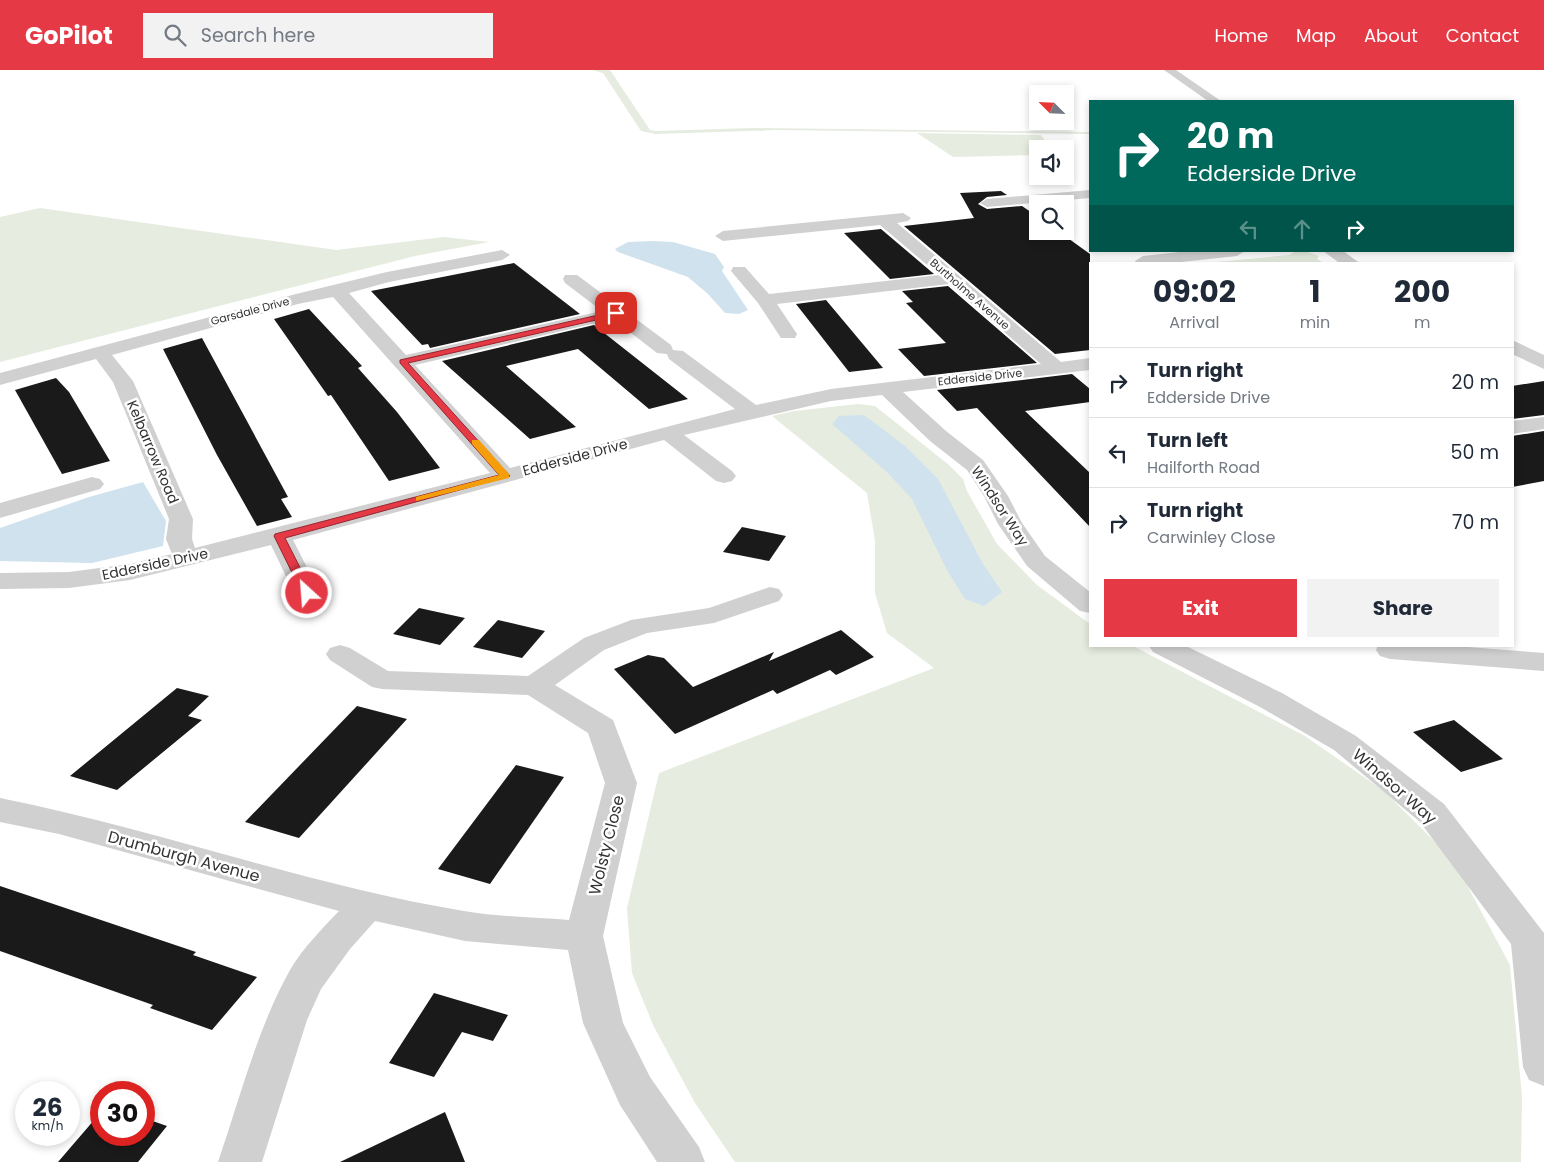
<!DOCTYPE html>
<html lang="en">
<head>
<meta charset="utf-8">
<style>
  :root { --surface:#fff; --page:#f2f2f3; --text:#1f2937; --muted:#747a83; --line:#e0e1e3; --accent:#e63946 }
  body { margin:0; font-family:Poppins,sans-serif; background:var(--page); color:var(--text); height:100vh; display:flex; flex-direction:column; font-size:19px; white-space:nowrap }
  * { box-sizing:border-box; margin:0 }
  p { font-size:16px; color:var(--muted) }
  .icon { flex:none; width:28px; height:28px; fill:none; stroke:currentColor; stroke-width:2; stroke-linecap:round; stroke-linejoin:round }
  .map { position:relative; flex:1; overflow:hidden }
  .sheet { position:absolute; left:1089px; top:192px; width:425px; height:385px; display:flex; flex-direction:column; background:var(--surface); border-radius:0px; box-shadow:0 2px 8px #0003 }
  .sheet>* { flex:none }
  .top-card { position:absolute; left:1089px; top:30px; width:425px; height:152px; border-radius:0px; box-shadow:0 2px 8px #0003; background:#00695c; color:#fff; overflow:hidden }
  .needle { width:32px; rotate:294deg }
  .controls { position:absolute; left:1029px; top:15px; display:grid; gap:10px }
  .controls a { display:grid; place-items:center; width:45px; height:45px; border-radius:0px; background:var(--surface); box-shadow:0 2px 8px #0003; font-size:25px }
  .speed { position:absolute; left:15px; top:1011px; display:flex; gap:10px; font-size:25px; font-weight:700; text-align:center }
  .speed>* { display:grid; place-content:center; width:65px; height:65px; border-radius:50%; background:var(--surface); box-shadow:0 2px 8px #0003; line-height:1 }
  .speed small { font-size:12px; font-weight:400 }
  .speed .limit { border:8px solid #d22; background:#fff; color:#111 }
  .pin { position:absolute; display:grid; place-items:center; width:42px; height:42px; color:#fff; margin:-21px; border-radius:10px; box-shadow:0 2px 8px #0006 }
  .me { position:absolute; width:55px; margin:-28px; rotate:334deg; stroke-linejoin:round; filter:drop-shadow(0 0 4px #0008) }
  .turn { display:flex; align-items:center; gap:18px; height:105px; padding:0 15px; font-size:22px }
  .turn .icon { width:65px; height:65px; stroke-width:2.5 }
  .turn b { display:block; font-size:35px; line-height:42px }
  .lanes { display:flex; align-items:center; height:48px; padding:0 15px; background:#0003; justify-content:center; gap:25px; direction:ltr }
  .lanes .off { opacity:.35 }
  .eta { display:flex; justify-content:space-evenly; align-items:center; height:85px; text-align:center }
  .eta b { font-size:30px; font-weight:700; line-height:35px }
  .primary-button { display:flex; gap:10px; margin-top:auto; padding:10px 15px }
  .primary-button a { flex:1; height:58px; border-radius:0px; background:var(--accent); color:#fff; font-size:20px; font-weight:700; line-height:58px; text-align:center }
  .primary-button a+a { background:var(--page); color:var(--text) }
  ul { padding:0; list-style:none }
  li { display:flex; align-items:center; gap:15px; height:70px; padding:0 15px; border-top:1px solid var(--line) }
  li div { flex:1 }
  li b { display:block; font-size:19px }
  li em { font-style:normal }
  header { display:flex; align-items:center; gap:30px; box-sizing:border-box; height:70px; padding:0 25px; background:var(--accent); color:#fff }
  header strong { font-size:24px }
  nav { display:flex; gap:28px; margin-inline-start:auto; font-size:18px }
  .search { width:350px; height:45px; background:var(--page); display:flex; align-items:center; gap:12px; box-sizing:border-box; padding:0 18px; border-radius:0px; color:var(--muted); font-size:19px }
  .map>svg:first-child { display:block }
  .green { fill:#e6ecdf }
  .water { fill:#cfe2ee }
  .building { fill:#1a1a1a }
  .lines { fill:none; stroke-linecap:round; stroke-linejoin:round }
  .minor { fill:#d0d0d0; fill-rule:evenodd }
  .route { fill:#e63946; stroke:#96252e }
  .slow { fill:#f59e0b }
  .labels { text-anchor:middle; stroke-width:5; stroke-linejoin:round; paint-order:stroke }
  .far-street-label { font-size:11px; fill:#333; stroke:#fff }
  .street-label { font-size:14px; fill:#333; stroke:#fff }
  .near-street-label { font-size:16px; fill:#333; stroke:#fff }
</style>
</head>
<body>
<header>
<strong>GoPilot</strong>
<div class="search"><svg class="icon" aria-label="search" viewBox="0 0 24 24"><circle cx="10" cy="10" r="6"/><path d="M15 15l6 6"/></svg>Search here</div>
<nav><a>Home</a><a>Map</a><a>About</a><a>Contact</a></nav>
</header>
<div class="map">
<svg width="1544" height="1092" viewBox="0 0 1544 1092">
  <rect width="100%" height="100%" fill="#fff"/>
  <g class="green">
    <polygon points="593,0 610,0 650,60 656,61 752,58 1090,62 1090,64 776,60 655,64 641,61 603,3"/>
    <polygon points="917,63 1041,65 1051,79 1038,79 1037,85 953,87"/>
    <polygon points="40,138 336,180 444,167 489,172 415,186 0,292 0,147"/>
    <polygon points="1296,181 1305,181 1319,186 1317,189 1326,194 1196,194 1289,185"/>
    <polygon points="858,334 875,336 949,395 963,409 967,421 997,474 1037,515 1090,554 1090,576 1133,576 1305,666 1384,721 1454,791 1510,895 1522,1027 1521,1092 735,1092 695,1033 653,955 632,903 627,838 659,703 934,598 887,563 875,523 875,471 867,423 772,346 794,341"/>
  </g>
  <g class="water">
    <polygon points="653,171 673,172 715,184 724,197 722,201 748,240 739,244 725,243 708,224 688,207 618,182 615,179 628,172"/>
    <polygon points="864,345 905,376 938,409 983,494 1002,522 984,536 965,529 947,500 912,429 887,402 832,354 839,346"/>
    <polygon points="143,412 166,451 163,476 92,493 0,491 0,458 89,427"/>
  </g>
  <g class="building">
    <polygon points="1001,121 1007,125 987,127 978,134 987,139 1022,136 1038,147 1038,161 1058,161 1090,184 1090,280 1055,284 904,156 974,148 960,123"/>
    <polygon points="881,159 934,204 890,209 844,163"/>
    <polygon points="514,193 580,244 430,278 428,274 422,275 371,221"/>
    <polygon points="948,216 1037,293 924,306 898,279 946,273 906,233 913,232 902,221"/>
    <polygon points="826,230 883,298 849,302 796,234"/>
    <polygon points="309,239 362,296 358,298 397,342 440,398 389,411 331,325 328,326 274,249"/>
    <polygon points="594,255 688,329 649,339 578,279 506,296 576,357 530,369 442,291"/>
    <polygon points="202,268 288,427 281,429 292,447 257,456 217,385 163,279"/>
    <polygon points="1072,304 1090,319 1090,332 1025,341 1090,403 1090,457 977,338 957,341 937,320"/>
    <polygon points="56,308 69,322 110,391 62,404 15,320"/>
    <polygon points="1544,311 1544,345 1512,349 1512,316"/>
    <polygon points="1544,361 1544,411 1512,417 1512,366"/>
    <polygon points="742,457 786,466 769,491 723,482"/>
    <polygon points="419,538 465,548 440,575 393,564"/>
    <polygon points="498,550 545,561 522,588 473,577"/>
    <polygon points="841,560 874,587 836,605 830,600 777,624 773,620 675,664 614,599 648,585 664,588 693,617 774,582 769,591"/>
    <polygon points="177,618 209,626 188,646 202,650 117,720 70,706"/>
    <polygon points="357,636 407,649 299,768 245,752"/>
    <polygon points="1454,650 1503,689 1461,702 1413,662"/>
    <polygon points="516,695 564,707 490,814 438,799"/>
    <polygon points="0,816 196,882 193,885 257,907 212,960 150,938 153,935 0,881"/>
    <polygon points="434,923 508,945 493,971 462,962 434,1007 389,993"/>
    <polygon points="101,1042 101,1065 144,1065 144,1048 167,1056 138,1092 58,1092"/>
    <polygon points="445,1042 465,1092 340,1092"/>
  </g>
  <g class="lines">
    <g class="minor">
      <polygon points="1164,0 1176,0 1221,31 1208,31"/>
      <polygon points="1090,120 1090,128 987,137 980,133 987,129"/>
      <path d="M903 143 911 148 908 151 897 153 1061 292 1090 288V300L903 322 946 361 983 390 1008 426 1022 453 1045 486 1090 522V543L1080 541 1027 496 998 454 984 426 967 400 930 371 882 325 831 331 684 365 732 401 736 406 732 411 724 413 716 411 664 370 293 470 320 523 316 529 307 531 298 529 294 523 271 475 130 510 69 518 0 519V503L69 502 130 494 172 484 166 469 169 449 113 312 96 289 0 315V303L296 224 387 202 502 180 510 185 502 190 389 212 349 223 406 285 602 241 565 213 563 209 565 205H577L671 275 673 280 683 281 756 335 831 319 1041 294 949 214 777 234 797 264 795 268H781L758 233 731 201 733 197H745L769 224 939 205 880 155 723 171 715 166 723 161ZM333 227 490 403 195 478 192 469 193 449 133 311 112 285 298 234ZM613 249 657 283 667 284 669 289 735 339 510 398 415 295Z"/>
      <polygon points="1189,181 1245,181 1237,186 1163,194 1137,194 1135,191 1143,186"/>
      <polygon points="1323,181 1343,181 1361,194 1341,194"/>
      <polygon points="1512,270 1544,285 1544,299 1512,284"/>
      <polygon points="1544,347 1544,359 1512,364 1512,351"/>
      <polygon points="92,407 100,409 104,414 100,419 0,448 0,433"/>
      <path d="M770 517 779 519 783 525 779 531 714 553 647 563 604 580 555 615 613 650 637 713 603 866 623 953 650 1007 699 1077 705 1092H657L620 1035 583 953 568 880 465 871 375 851 350 879 321 919 307 950 262 1092H218C240 1028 257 959 290 900 302 879 322 859 339 841L59 764 0 752V728C156 759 307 815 464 841 498 847 535 847 569 850L605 713 588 663 528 625 382 619 372 617 330 590 326 584 330 578 340 575 350 578 388 601 528 606 584 568 631 550 709 538Z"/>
      <polygon points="1149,576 1186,576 1282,623 1356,666 1444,734 1544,863 1544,1016 1529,1010 1523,997 1511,874 1420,752 1334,680 1260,637 1153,582"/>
      <polygon points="1378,576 1455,576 1544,583 1544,601 1390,589 1380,586 1376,580"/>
    </g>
  </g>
  <polygon class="route" points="616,241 618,242 618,245 408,293 510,406 285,468 313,523 311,525 303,525 274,466 275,464 499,405 400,293 400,290"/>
  <polygon class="slow" points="472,370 479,370 509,404 509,408 416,431 416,427 499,405 472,374"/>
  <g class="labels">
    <g class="far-street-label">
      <text transform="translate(970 224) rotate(41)" y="4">Burtholme Avenue</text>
      <text transform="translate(250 241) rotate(-15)" y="4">Garsdale Drive</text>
      <text transform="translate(980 307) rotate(-6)" y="4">Edderside Drive</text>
    </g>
    <g class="street-label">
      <text transform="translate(153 382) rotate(67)" y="5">Kelbarrow Road</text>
      <text transform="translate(575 387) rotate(-15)" y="5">Edderside Drive</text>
      <text transform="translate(1000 436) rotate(57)" y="5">Windsor Way</text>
      <text transform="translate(155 494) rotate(-12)" y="5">Edderside Drive</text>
    </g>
    <g class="near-street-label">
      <text transform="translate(1395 716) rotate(41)" y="6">Windsor Way</text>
      <text transform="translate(606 775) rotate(-76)" y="6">Wolsty Close</text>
      <text transform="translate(184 786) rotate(15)" y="6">Drumburgh Avenue</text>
    </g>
  </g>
</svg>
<div class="controls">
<a><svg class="needle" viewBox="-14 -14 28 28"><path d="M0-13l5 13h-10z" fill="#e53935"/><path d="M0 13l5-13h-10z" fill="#747a83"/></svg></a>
<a><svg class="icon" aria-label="sound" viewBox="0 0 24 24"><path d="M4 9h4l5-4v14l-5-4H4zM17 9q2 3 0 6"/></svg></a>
<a><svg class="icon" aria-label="search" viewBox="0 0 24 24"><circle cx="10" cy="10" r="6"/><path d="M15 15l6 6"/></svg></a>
</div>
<div class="speed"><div>26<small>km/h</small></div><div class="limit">30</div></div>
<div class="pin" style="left:616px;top:243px;background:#d93025"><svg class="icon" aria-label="arrive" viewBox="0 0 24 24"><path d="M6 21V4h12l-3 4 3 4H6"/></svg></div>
<svg class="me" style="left:307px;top:523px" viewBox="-20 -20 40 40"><circle r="17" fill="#e63946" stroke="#fff" stroke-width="3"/><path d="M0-11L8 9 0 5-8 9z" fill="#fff"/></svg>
<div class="top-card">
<div class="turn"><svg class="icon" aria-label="right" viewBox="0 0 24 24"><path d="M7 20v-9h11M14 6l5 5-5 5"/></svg><div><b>20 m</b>Edderside Drive</div></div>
<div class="lanes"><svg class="icon off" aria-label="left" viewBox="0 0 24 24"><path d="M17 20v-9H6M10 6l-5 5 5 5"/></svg><svg class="icon off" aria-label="ahead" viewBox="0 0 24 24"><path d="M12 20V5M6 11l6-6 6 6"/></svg><svg class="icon" aria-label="right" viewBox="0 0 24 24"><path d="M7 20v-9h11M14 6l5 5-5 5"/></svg></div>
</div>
<section class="sheet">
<div class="eta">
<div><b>09:02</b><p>Arrival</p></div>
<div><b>1</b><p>min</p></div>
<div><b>200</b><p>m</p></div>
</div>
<ul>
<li><svg class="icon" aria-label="right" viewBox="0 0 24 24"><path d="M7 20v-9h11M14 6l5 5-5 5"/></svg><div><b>Turn right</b><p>Edderside Drive</p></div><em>20 m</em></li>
<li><svg class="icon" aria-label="left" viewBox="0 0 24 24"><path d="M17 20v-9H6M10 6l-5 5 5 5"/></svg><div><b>Turn left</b><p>Hailforth Road</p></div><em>50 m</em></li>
<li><svg class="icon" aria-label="right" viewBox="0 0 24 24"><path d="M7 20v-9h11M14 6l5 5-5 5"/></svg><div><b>Turn right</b><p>Carwinley Close</p></div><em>70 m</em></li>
</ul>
<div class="primary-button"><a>Exit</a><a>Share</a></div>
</section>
</div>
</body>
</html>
